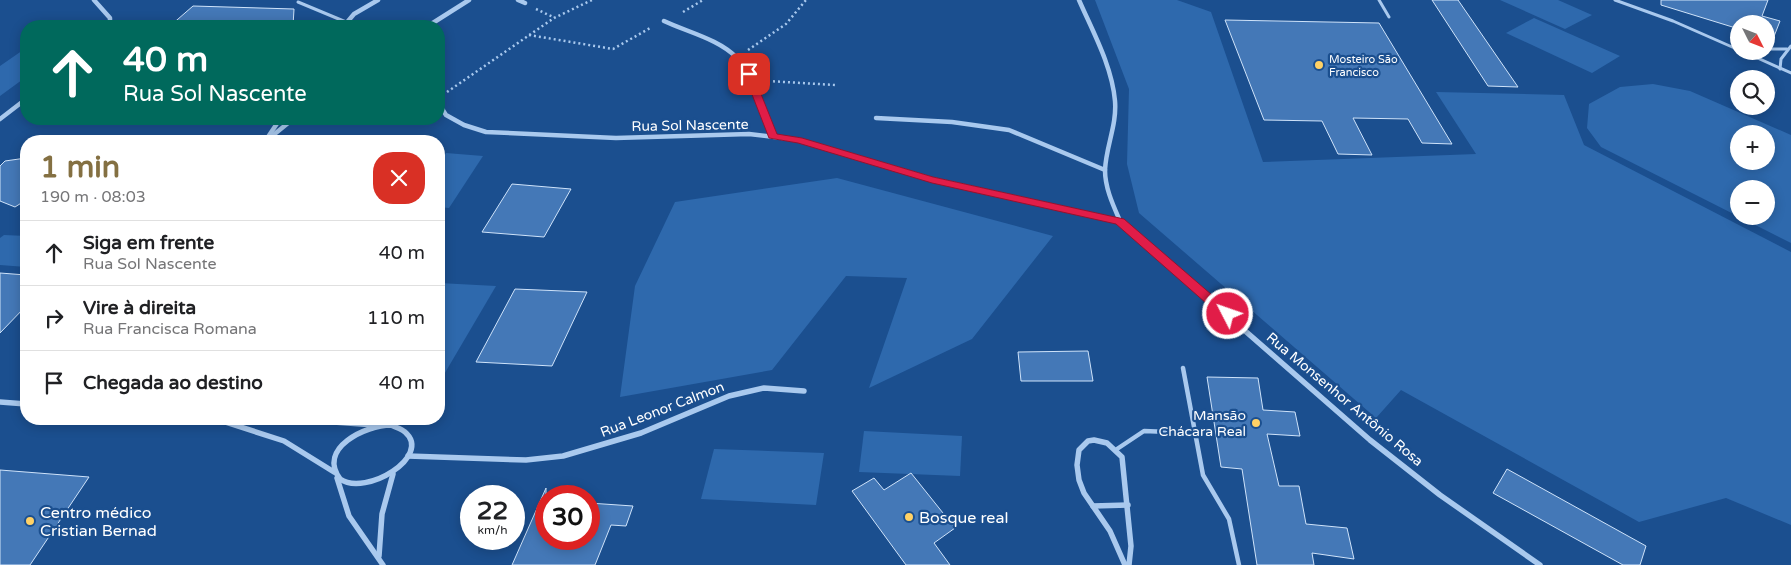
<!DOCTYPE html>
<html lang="pt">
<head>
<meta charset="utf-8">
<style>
  :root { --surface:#fff; --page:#f2f2f2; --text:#202124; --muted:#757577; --line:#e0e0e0; --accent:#847042 }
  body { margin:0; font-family:"Varela Round",sans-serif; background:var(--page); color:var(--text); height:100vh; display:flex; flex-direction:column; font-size:19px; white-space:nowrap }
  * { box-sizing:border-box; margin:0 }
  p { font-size:16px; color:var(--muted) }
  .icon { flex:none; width:28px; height:28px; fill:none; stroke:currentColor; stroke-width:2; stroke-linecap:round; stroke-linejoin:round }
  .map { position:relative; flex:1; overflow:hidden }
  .drawer { position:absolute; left:20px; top:135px; width:425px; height:290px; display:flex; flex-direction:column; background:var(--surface); border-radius:20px; box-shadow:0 2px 12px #0003 }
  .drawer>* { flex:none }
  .hud { position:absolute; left:20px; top:20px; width:425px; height:105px; border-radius:20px; box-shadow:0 2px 12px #0003; background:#00695c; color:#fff; overflow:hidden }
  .needle { width:32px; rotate:132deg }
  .tools { position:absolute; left:1730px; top:15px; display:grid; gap:10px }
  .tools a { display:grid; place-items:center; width:45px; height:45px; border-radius:50%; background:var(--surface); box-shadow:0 2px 12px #0003; font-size:25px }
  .speed { position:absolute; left:460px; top:485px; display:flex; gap:10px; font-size:25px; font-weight:700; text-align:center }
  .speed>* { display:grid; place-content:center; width:65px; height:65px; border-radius:50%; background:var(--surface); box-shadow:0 2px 12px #0003; line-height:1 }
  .speed small { font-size:12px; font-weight:400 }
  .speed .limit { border:8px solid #d22; background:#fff; color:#111 }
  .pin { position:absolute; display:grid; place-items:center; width:42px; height:42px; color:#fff; margin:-21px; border-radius:10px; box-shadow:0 2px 8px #0006 }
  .me { position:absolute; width:55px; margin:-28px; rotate:311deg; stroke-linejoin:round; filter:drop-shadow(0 0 4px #0008) }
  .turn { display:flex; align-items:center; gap:18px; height:105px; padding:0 20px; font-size:22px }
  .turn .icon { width:65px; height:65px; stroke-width:2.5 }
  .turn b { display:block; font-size:35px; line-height:42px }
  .round { display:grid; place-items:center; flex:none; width:52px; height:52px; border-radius:20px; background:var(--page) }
  .head { display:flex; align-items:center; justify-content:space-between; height:85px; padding:0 20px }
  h1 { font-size:30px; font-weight:700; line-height:38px; color:var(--accent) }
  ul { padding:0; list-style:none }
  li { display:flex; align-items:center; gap:15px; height:65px; padding:0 20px; border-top:1px solid var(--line) }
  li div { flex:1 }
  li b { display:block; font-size:19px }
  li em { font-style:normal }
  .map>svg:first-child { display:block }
  .green { fill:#2e69ad; fill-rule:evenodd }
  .building { fill:#4478b7; stroke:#cfe3fa }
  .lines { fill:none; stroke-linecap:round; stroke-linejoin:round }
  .path { stroke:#a9c9ee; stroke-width:2.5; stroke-dasharray:2 3; stroke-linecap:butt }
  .service-far1 { stroke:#a9c9ee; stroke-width:3 }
  .service { stroke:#a9c9ee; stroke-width:4.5 }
  .minor-far1 { stroke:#a9c9ee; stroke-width:4.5 }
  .minor { stroke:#a9c9ee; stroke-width:5.5 }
  .route { fill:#e11d48; stroke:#92132f }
  .poi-dot { fill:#ffd166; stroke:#1b4f8f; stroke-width:2 }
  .labels { text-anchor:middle; stroke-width:4.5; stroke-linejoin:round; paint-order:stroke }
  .far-poi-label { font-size:11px; fill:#fff; stroke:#1b4f8f; text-anchor:start }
  .street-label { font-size:14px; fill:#fff; stroke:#1b4f8f }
  .poi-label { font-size:14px; fill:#fff; stroke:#1b4f8f; text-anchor:end }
  .near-poi-label { font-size:16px; fill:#fff; stroke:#1b4f8f; text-anchor:start }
</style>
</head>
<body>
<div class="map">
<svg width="1791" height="565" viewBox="0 0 1791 565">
  <rect width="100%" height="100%" fill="#1b4f8f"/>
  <g class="green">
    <polygon points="1095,0 1177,0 1211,12 1263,162 1476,154 1436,92 1564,95 1584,145 1791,252 1791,525 1726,498 1639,522 1401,390 1376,418 1139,213 1127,164 1129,89"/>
    <polygon points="1500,0 1558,0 1592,15 1565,29"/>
    <polygon points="1534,18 1620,56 1592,73 1506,33"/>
    <polygon points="26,48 26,69 20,74 26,75 26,77 0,96 0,66"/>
    <path d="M1653 84 1690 91 1791 135V243L1601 147 1587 128 1589 104 1620 87ZM1739 134H1766V161H1739ZM1739 189H1766V216H1739Z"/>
    <polygon points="446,153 483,156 449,208 439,207 439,164"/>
    <polygon points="837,178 1053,236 972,339 869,388 907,278 846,276 772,370 620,397 635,286 675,202"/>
    <polygon points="4,235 26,236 26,267 0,265 0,238"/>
    <polygon points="439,283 496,286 439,383"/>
    <polygon points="864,431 962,436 960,476 859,472"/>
    <polygon points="714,449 824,453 816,505 701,499"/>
  </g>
  <g class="building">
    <polygon points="1432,0 1458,0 1518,87 1488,86"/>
    <polygon points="1661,0 1768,0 1762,16 1780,21 1773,39 1766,37 1766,24 1739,24 1739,29 1661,5"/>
    <polygon points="193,6 294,9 293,26 170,26"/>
    <polygon points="1225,20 1379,23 1452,144 1422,143 1408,119 1353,118 1372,155 1338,154 1322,121 1264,120"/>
    <polygon points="26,158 26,200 15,207 0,201 0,166 5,161"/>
    <polygon points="512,184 571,189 544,237 482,232"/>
    <polygon points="0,273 26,275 26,306 0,333"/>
    <polygon points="515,289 587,292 552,366 476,362"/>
    <polygon points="1088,351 1093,381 1021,381 1018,352"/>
    <polygon points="1207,377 1258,378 1263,410 1295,412 1300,436 1267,434 1279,486 1299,486 1306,524 1347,528 1354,559 1312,553 1314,565 1257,565 1242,469 1221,467"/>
    <polygon points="1507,469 1646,546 1640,565 1623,565 1493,493"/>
    <polygon points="0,470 89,477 30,565 0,565"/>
    <polygon points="911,473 955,528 934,543 950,565 906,565 852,491 874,478 884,490"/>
    <polygon points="546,488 546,539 589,539 589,503 633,506 626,526 611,525 595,565 512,565"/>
  </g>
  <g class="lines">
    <g class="path">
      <polyline points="536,9 553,17"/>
      <polyline points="683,12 703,0"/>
      <polyline points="529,35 613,49 652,27"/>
      <polyline points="748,50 786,24 806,0"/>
      <polyline points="768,81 835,85"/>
      <polyline points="447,92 554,18 592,0"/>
    </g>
    <g class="service-far1">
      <polyline points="1379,0 1389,17"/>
      <polyline points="1615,0 1673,21 1739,50"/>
      <polyline points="298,2 346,22"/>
      <polyline points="1766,49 1787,49"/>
      <polyline points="1742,51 1791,73"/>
      <polyline points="1780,69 1781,59 1791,46"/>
    </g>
    <g class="service">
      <polyline points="1183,368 1203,475 1229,519 1239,565"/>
      <polyline points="1117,449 1144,431 1194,433"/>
    </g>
    <g class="minor-far1">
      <polyline points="94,0 110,18 110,26"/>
      <polyline points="518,0 525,3"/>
      <path d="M1079 0C1093 32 1112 66 1115 101 1117 125 1106 146 1105 170 1105 188 1113 205 1120 221"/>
      <path d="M664 21C687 32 719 39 737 58 757 78 763 110 773 136"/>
      <polyline points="344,26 354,14 378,0"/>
      <polyline points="428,26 469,0"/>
      <polyline points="439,104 446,115 464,125 486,132 616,138 749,134 799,140 931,179 1120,221 1143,241"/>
      <polyline points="876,118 952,122 1009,130 1105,170"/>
      <polyline points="0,119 26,99"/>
      <polyline points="268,137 280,119"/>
      <polyline points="266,141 293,119"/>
    </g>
    <g class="minor">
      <polyline points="1141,240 1370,440 1440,495 1540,565"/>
      <polyline points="0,402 26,404"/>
      <polyline points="196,419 222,421 245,419"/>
      <polyline points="292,419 375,425"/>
      <polyline points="222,421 284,441 334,472"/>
      <path d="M391 425C395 427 402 429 405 432 433 456 366 497 340 479 317 448 366 425 391 425Z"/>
      <polyline points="408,456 526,460 563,456 641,433 729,396 764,388 804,391"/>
      <polyline points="337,478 349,516 383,565"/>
      <polyline points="1093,506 1128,505"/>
      <polyline points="379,556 382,514 393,474"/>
      <polyline points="1125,565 1110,531 1084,493 1079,480 1077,465 1079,450 1088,441 1094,440 1107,443 1122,457 1131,546 1129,565"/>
    </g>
  </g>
  <polygon class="route" points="746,72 749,72 753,74 777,134 802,138 933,177 1124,219 1234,314 1232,318 1223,318 1116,224 932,183 798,143 769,138 744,74"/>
  <g class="poi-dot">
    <circle cx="1319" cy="65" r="5"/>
    <circle cx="1256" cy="423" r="5"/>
    <circle cx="909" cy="517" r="5"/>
    <circle cx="30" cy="521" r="5"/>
  </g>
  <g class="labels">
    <g class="far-poi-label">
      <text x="1329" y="63">Mosteiro São<tspan x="1329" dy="13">Francisco</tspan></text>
    </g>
    <g class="street-label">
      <text transform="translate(690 125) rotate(-1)" y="5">Rua Sol Nascente</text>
      <text transform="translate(1345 399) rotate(40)" y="5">Rua Monsenhor Antônio Rosa</text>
      <text transform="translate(662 409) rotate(-21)" y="5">Rua Leonor Calmon</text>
    </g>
    <g class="poi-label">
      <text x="1246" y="420">Mansão<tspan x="1246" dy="16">Chácara Real</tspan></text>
    </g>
    <g class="near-poi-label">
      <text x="40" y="518">Centro médico<tspan x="40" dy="18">Cristian Bernad</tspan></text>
      <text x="919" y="523">Bosque real</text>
    </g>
  </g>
</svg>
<div class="tools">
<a><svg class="needle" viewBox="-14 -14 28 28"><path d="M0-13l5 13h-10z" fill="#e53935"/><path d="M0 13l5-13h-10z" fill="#757577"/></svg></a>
<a><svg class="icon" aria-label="search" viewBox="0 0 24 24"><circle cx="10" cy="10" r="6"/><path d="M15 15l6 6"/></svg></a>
<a>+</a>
<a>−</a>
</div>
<div class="speed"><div>22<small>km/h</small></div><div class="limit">30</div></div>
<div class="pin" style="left:749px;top:74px;background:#d93025"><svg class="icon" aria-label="arrive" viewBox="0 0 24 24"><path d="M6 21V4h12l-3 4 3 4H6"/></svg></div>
<svg class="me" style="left:1228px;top:314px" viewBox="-20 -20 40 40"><circle r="17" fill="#e11d48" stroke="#fff" stroke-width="3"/><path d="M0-11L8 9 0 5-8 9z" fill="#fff"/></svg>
<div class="hud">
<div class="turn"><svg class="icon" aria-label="ahead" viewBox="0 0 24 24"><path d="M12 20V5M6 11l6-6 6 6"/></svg><div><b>40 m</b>Rua Sol Nascente</div></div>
</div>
<section class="drawer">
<div class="head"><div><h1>1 min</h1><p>190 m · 08:03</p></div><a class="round" style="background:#d93025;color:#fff"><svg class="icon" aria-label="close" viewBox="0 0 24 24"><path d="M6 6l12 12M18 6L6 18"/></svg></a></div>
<ul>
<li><svg class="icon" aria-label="ahead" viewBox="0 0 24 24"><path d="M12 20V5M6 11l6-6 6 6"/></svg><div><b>Siga em frente</b><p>Rua Sol Nascente</p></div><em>40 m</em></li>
<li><svg class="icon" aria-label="right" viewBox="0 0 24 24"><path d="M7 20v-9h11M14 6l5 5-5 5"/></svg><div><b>Vire à direita</b><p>Rua Francisca Romana</p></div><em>110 m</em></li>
<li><svg class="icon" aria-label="arrive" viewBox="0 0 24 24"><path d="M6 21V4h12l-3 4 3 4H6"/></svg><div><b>Chegada ao destino</b></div><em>40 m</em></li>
</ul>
</section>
</div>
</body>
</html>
